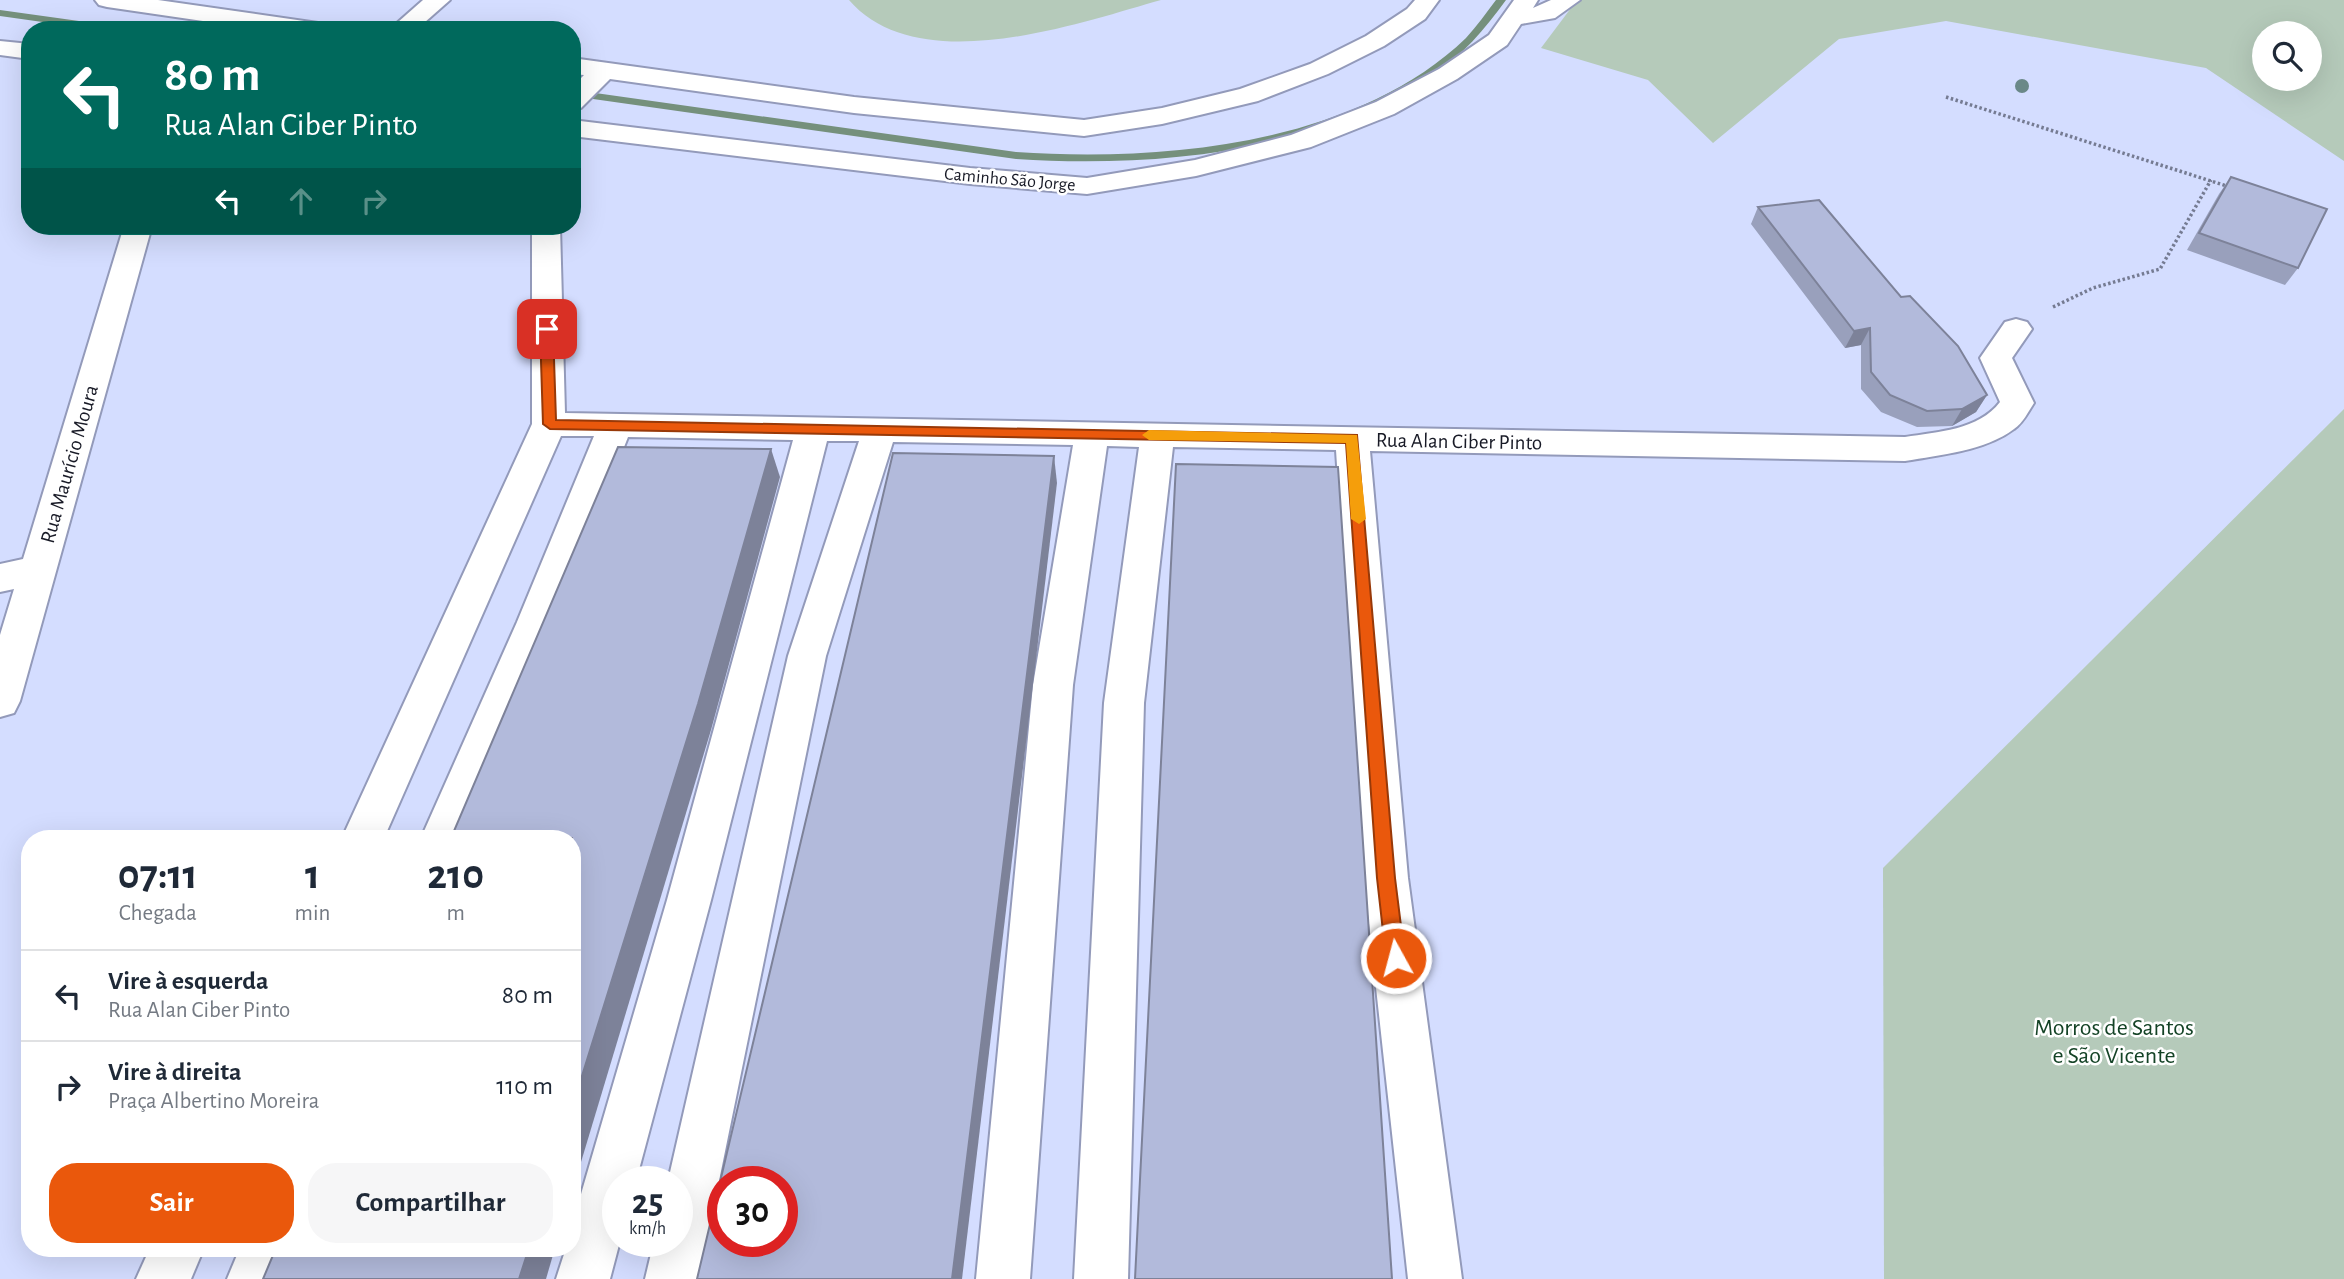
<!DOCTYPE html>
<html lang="pt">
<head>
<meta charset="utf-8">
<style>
  :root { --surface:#fff; --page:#f6f6f7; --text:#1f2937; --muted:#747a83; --line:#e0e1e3; --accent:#ea580c }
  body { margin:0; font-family:"Alegreya Sans",sans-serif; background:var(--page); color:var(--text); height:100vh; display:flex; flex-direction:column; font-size:26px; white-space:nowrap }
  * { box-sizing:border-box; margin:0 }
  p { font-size:23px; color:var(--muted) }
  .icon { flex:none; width:38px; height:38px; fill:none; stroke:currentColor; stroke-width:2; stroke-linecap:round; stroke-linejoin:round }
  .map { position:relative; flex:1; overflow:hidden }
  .side { position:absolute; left:21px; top:830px; width:560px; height:427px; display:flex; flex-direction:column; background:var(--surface); border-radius:28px; box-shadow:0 7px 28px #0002 }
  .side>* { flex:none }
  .guide { position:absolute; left:21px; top:21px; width:560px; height:214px; border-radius:28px; box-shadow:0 7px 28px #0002; background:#00695c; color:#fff; overflow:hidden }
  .controls { position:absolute; left:2252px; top:21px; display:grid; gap:14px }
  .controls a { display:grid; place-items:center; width:70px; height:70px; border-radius:50%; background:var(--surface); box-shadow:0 7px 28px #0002; font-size:35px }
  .speed { position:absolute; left:602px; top:1166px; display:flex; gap:14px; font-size:35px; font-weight:700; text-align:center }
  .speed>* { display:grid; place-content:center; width:91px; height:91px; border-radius:50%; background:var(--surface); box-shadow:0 7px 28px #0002; line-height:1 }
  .speed small { font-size:18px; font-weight:400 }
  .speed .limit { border:10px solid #d22; background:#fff; color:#111 }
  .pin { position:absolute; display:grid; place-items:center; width:60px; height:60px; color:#fff; margin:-30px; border-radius:14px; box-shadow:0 4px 10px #0006 }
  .me { position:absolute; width:77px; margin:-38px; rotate:353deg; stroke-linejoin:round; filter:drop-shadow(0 0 5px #0008) }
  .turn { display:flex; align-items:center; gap:24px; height:147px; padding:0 28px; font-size:32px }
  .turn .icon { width:91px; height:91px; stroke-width:2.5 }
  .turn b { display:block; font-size:49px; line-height:60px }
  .lanes { display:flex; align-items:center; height:66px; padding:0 28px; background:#0003; justify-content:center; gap:35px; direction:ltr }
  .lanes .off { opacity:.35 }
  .eta { display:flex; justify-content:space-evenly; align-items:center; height:119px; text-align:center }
  .eta b { font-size:42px; font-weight:700; line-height:49px }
  .cta { display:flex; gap:14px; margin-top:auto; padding:14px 28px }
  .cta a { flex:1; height:80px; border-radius:28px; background:var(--accent); color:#fff; font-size:28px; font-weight:700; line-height:80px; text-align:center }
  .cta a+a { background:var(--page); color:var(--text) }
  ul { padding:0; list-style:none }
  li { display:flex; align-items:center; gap:21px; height:91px; padding:0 28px; border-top:2px solid var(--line) }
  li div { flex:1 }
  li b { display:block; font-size:26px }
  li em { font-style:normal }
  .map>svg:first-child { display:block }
  .green { fill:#b5caba; fill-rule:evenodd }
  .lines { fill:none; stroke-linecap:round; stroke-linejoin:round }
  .stream { fill:#75907c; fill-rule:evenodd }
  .minor-casing { stroke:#939aba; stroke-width:4 }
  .path { stroke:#757b92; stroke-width:3.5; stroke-dasharray:2.5 2.5; stroke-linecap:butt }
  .minor { fill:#fff; fill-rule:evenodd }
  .tree { fill:#6a8888 }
  .wall { fill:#99a0bc }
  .shaded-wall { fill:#7d8299 }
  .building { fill:#b2badb; stroke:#7d8299; stroke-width:2; fill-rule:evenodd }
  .route { fill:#ea580c; stroke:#983908; stroke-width:2 }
  .slow { fill:#f59e0b }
  .labels { text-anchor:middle; stroke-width:5; stroke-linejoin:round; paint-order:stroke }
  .far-street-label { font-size:18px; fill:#181a26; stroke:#fff }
  .street-label { font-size:21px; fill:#181a26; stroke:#fff }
  .near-park-label { font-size:24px; fill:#144326; stroke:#fff }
</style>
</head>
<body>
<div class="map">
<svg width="2344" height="1279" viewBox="0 0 2344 1279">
  <rect width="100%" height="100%" fill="#d4ddff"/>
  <g class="green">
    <path d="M849 0H1161C1076 24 918 80 849 0Z"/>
    <path d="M1577 0H2344V161L2206 68 1946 21 1839 39 1713 143 1648 80 1541 48ZM2264 33H2310V79H2264Z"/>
    <polygon points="2344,409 2344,1279 1884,1279 1883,868"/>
  </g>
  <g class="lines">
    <g class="stream">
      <path d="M1496 0H1506C1485 29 1462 56 1432 76 1316 153 1152 168 1016 159L572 96 574 90 1016 152C1162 162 1355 145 1466 38 1477 26 1486 13 1496 0Z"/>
      <polygon points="0,10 122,27 127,30 99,30 0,16"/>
    </g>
    <defs>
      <g id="minor">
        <polygon points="95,0 158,0 318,23 327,25 330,30 265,30 107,7 99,5"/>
        <polygon points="423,0 450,0 416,30 389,30"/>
        <polygon points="1415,0 1439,0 1425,19 1384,46 1328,74 1258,101 1162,124 1084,136 854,113 610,79 581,108 572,110 572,87 584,75 572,74 572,58 854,97 1084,120 1162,108 1240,89 1310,64 1366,36 1407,9"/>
        <polygon points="1514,0 1538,0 1533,8 1551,0 1580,0 1555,18 1521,24 1507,45 1457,79 1394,114 1311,147 1196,176 1087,194 970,184 572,136 572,120 970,168 1087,178 1195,160 1291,135 1376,102 1439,69 1489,35"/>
        <polygon points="0,41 30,44 30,59 0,55"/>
        <polygon points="124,226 152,226 20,701 14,713 0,717 0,635 14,589 0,592 0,564 23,559"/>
        <path d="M532 226H560L565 413 1905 437C1937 432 1979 430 2000 402L1980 358 2005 322 2016 319 2027 322 2032 329 2012 358 2034 403C2028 412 2023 423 2014 429 1985 451 1940 455 1905 461L1370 451 1408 878 1462 1279H1408L1364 878 1336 450 1173 447 1144 703 1128 1279H1074L1104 703 1139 447 1107 446 1073 685 1030 1279H976L1033 685 1073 445 893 442 826 656 699 1279H645L654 1241H677V1181H668L788 656 859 441H827L711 900 636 1181H618L620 1241 610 1279H556L566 1248H572V1225L667 900 793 440 628 437 555 622 463 838H421L517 622 594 436H561L384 838H342L532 424Z"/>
        <polygon points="150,1248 204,1248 191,1279 136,1279"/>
        <polygon points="240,1248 292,1248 281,1279 227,1279"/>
      </g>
    </defs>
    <use href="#minor" class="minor-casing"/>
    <g class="path">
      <polyline points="1946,97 2230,187"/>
      <polyline points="2053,307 2093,288 2160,269 2211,180"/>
    </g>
    <use href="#minor" class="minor"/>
  </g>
  <circle class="tree" cx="2022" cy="86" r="7"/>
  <g class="wall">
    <polygon points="2231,177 2298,268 2285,285 2187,250 2219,194"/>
    <polygon points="1758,207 1901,297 1987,395 1976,412 1952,426 1917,427 1881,412 1861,389 1861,345 1845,348 1751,224"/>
  </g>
  <g class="shaded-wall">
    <polygon points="1870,328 1861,345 1845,348 1854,331"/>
    <polygon points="1987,395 1976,412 1952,426 1962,409"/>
    <polygon points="771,449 780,477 711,730 572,1192 572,1108"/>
    <polygon points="1054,456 1057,483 962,1279 952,1279"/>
    <polygon points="529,1248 555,1248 546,1279 519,1279"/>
  </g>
  <g class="building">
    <polygon points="2231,177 2327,209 2298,268 2199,233"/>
    <polygon points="1819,200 1901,297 1910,296 1958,346 1987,395 1962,409 1927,411 1890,395 1871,372 1870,328 1854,331 1758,207"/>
    <polygon points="618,447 771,449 698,704 572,1108 572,838 451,838"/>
    <path d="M893 453 1054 456 952 1279H697ZM723 1181H782V1241H723Z"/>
    <polygon points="1176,464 1338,467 1392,1279 1135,1279"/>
    <polygon points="276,1248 529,1248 519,1279 263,1279"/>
  </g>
  <polygon class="route" points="547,325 553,329 556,420 1357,435 1395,878 1405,958 1403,964 1396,967 1389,964 1386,958 1377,878 1346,443 550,429 543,424 540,329"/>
  <polygon class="slow" points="1149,430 1357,435 1366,519 1359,524 1351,519 1346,443 1149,440 1142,435"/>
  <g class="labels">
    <g class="far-street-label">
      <text transform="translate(1010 179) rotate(5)" y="6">Caminho São Jorge</text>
    </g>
    <g class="street-label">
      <text transform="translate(1459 441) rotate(1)" y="7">Rua Alan Ciber Pinto</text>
      <text transform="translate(69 464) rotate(-74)" y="7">Rua Maurício Moura</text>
    </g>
    <g class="near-park-label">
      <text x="2114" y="1035">Morros de Santos<tspan x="2114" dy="28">e São Vicente</tspan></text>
    </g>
  </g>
</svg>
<div class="controls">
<a><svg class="icon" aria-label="search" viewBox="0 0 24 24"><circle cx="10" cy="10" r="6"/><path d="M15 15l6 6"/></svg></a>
</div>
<div class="speed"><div>25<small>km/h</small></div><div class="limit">30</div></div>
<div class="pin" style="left:547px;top:329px;background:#d93025"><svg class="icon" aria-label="arrive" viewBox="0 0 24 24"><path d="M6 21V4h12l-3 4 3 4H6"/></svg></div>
<svg class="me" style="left:1396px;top:958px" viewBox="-20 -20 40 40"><circle r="17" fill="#ea580c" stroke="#fff" stroke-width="3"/><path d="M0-11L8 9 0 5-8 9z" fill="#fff"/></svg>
<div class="guide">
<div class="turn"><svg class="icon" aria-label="left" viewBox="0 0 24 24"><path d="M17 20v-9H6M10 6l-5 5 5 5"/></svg><div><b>80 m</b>Rua Alan Ciber Pinto</div></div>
<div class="lanes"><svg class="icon" aria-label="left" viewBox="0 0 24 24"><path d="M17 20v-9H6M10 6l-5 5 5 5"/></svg><svg class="icon off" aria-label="ahead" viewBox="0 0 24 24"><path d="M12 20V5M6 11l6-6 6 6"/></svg><svg class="icon off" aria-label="right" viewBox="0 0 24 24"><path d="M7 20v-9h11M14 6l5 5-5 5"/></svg></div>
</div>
<section class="side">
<div class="eta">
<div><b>07:11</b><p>Chegada</p></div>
<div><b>1</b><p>min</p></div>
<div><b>210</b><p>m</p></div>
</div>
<ul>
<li><svg class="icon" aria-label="left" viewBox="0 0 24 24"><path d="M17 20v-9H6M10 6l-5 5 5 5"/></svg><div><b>Vire à esquerda</b><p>Rua Alan Ciber Pinto</p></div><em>80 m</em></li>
<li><svg class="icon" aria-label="right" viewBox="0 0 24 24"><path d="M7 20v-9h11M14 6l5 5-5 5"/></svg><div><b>Vire à direita</b><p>Praça Albertino Moreira</p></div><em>110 m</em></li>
</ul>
<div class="cta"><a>Sair</a><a>Compartilhar</a></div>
</section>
</div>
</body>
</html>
